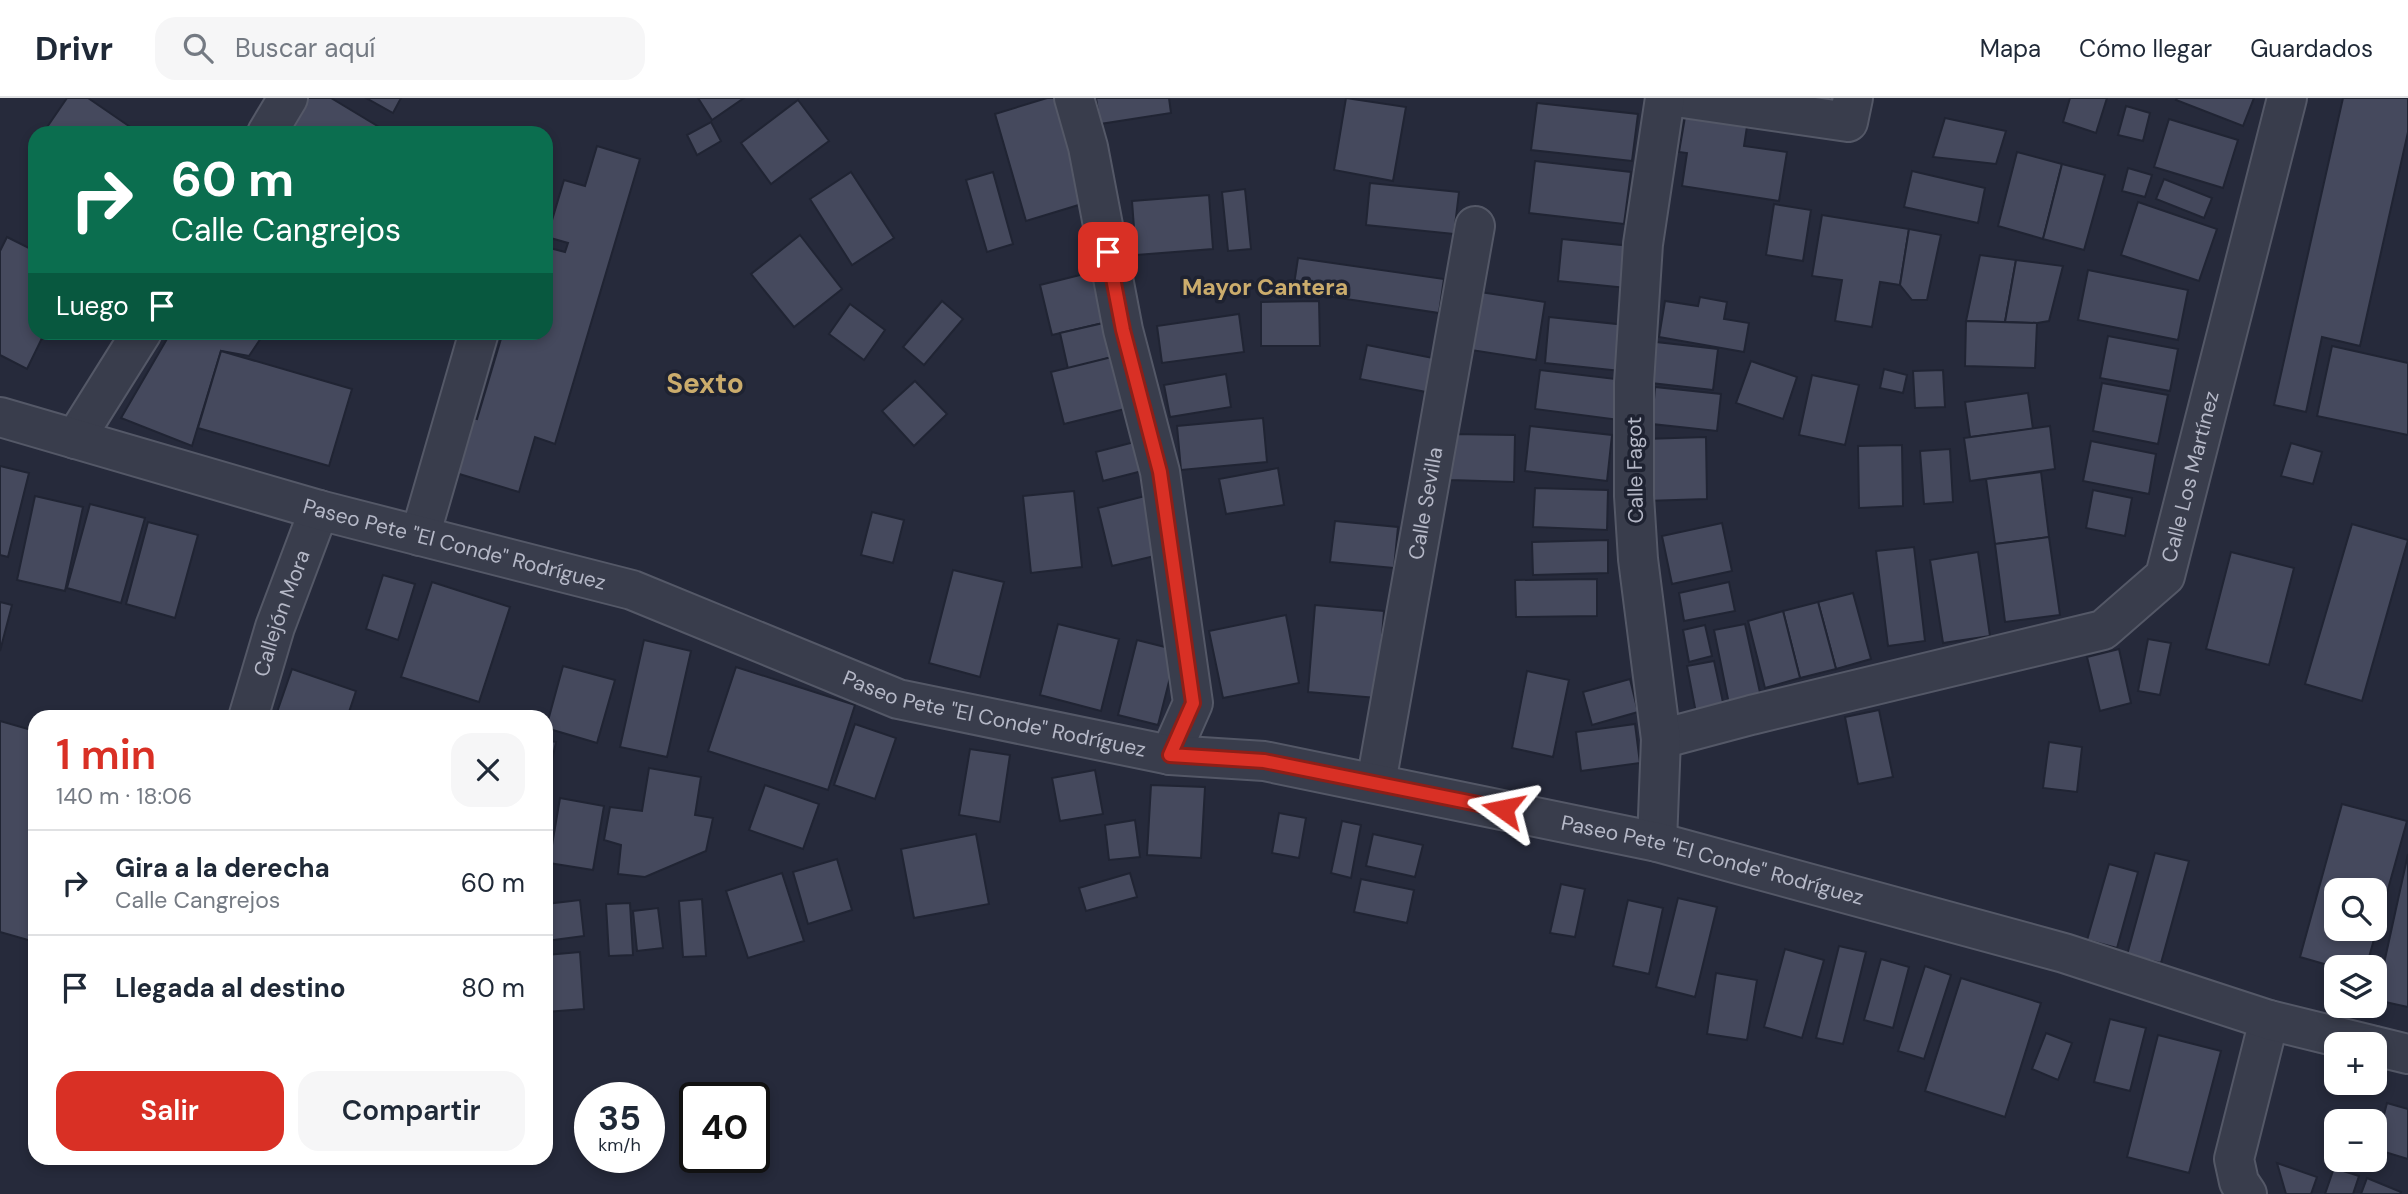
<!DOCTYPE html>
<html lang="es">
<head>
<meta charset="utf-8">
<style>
  :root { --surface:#fff; --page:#f6f6f7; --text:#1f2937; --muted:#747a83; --line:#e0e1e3; --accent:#d93025 }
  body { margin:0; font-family:"DM Sans",sans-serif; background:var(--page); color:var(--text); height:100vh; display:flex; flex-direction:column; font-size:26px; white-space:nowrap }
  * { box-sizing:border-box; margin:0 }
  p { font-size:23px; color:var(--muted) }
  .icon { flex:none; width:38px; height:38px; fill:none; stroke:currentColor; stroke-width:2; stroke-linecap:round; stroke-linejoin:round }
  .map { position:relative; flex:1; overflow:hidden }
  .drawer { position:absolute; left:28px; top:612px; width:525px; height:455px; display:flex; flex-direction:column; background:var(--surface); border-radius:21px; box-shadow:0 4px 10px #0003 }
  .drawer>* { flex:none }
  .hud { position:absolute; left:28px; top:28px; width:525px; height:214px; border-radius:21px; box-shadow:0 4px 10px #0003; background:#0b6e4f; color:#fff; overflow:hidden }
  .tools { position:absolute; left:2324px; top:780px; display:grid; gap:14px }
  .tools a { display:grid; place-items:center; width:63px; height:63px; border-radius:14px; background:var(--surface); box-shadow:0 4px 10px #0003; font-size:35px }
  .speed { position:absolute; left:574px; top:984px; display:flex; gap:14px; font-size:35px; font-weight:700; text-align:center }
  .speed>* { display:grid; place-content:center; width:91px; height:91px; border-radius:50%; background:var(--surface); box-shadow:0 4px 10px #0003; line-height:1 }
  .speed small { font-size:18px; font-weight:400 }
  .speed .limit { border:4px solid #111; border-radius:10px; background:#fff; color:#111 }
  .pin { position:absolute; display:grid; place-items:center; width:60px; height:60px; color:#fff; margin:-30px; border-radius:14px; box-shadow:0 4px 10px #0006 }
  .me { position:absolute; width:77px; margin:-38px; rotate:282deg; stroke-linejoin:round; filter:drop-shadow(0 0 5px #0008) }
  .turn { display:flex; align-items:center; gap:24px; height:147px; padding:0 28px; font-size:32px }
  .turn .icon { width:91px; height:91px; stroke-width:2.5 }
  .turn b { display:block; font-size:49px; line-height:60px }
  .then { display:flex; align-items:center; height:66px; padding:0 28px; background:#0003; gap:14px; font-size:26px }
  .round { display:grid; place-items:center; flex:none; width:74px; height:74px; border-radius:21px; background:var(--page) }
  .head { display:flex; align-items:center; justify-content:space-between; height:119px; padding:0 28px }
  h1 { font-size:42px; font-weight:600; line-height:52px; color:var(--accent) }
  .action { display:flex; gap:14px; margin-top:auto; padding:14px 28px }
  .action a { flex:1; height:80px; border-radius:21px; background:var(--accent); color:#fff; font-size:28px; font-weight:600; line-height:80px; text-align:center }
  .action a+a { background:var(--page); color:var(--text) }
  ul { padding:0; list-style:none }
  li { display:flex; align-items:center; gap:21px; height:105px; padding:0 28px; border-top:2px solid var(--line) }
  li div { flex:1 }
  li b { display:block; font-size:26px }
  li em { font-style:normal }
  header { display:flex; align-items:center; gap:42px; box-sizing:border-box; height:98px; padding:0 35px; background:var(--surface); border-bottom:2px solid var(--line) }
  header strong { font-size:33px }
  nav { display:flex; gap:38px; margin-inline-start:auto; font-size:24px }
  .search { width:490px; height:63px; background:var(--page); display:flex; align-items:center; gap:18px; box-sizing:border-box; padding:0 24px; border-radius:21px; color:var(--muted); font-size:26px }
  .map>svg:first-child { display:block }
  .building { fill:#45495d; stroke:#202433; stroke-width:2; fill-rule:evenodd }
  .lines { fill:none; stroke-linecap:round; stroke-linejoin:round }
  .minor-casing { stroke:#545867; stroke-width:42 }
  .tertiary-casing { stroke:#545867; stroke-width:42 }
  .minor { stroke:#393d4c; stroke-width:38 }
  .tertiary { stroke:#393d4c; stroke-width:38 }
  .route-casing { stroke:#8d1f18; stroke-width:18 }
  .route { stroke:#d93025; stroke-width:12 }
  .labels { text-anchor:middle; stroke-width:7; stroke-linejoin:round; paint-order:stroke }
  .street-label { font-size:21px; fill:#b5b8c7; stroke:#1e2231 }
  .neighbourhood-label { font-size:23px; font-weight:bold; fill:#cbac6c; stroke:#1e2231 }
  .district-label { font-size:28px; font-weight:bold; fill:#cbac6c; stroke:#1e2231 }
</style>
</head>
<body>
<header>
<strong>Drivr</strong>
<div class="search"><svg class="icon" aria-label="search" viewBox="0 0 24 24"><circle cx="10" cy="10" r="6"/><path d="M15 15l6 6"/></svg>Buscar aquí</div>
<nav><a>Mapa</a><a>Cómo llegar</a><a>Guardados</a></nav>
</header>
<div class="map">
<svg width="2408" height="1096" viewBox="0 0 2408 1096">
  <rect width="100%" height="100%" fill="#262a3b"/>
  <g class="building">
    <polygon points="67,0 88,0 139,35 43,35"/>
    <polygon points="307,0 331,0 389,35 288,35"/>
    <polygon points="366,0 401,0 393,15"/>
    <polygon points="698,0 744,0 712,22"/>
    <polygon points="1047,0 1065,0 1095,102 1026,123 995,16"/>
    <polygon points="1096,0 1169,0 1171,15 1100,26"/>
    <polygon points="1346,0 1406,9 1393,83 1334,72"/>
    <polygon points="2070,0 2107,0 2096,35 2063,24"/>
    <polygon points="2177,0 2254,0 2243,28 2176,2"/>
    <polygon points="2343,0 2408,0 2408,34 2360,248 2322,239 2306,314 2274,307"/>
    <polygon points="798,2 829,43 771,86 741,45"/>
    <polygon points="1537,5 1638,16 1632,63 1531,52"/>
    <polygon points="2126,8 2150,15 2143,43 2118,37"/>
    <polygon points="1685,19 1748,22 1744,48 1787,54 1779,103 1682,88 1687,55 1679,54"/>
    <polygon points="1945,20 2006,33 1996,66 1933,59"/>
    <polygon points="2169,21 2238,42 2223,90 2154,69"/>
    <polygon points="711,24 721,43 697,57 687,37"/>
    <polygon points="597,48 640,61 555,346 535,339 519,394 456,375 473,320 477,321 503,234 546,234 546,149 565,154 568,145 547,139 564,82 585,88"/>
    <polygon points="2017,54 2062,66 2043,141 1998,128"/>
    <polygon points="1535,63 1631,74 1624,126 1529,115"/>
    <polygon points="2062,66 2105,77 2084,152 2043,141"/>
    <polygon points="2128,70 2152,77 2145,99 2122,93"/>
    <polygon points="1912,73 1985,90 1978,125 1904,109"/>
    <polygon points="851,74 894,140 852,167 810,101"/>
    <polygon points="993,74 1013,146 987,154 966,82"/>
    <polygon points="2164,81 2212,100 2204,120 2156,101"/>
    <polygon points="1370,85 1459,94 1454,136 1366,127"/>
    <polygon points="1245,91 1251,151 1228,153 1222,94"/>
    <polygon points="1209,97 1213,151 1136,157 1132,103"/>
    <polygon points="2138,104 2217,131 2199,183 2121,157"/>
    <polygon points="1774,106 1811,112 1803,163 1766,157"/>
    <polygon points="1822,117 1909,131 1900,187 1880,184 1872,229 1835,223 1842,182 1812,178"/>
    <polygon points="1909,131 1941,137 1927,202 1912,202 1900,187"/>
    <polygon points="800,137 842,191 794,229 751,176"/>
    <polygon points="7,139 35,153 35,234 45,234 27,271 0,257 0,153"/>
    <polygon points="1562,141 1631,148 1627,190 1558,183"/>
    <polygon points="1980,157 2016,162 2005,224 1966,223"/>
    <polygon points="1298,160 1444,181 1439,215 1293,193"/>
    <polygon points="2016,162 2063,168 2049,223 2037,225 2005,224"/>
    <polygon points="1100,172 1112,223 1052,237 1040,187"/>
    <polygon points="2088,172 2188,192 2178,242 2078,222"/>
    <polygon points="1480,194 1545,204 1536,262 1471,252"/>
    <polygon points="1700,199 1727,204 1724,221 1749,225 1744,254 1659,239 1665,203 1698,208"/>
    <polygon points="942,203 963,221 924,267 903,249"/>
    <polygon points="1319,203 1320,248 1261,248 1261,204"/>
    <polygon points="850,206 885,232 864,262 829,236"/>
    <polygon points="1239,216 1244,254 1162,265 1157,228"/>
    <polygon points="1549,219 1626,227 1621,273 1545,265"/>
    <polygon points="1112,223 1120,257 1068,271 1060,235"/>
    <polygon points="1966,223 2037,225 2035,270 1965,268"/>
    <polygon points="171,234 265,234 249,258 221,253 192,348 121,320"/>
    <polygon points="2108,238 2178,251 2170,293 2100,280"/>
    <polygon points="1656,244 1718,251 1713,292 1651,285"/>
    <polygon points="1367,247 1433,260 1426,294 1360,281"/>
    <polygon points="2332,248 2408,265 2408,337 2317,318"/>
    <polygon points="221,253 352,291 329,368 198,330"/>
    <polygon points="1120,257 1133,309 1064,326 1051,274"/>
    <polygon points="1751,263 1797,279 1783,321 1736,305"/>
    <polygon points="1884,271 1907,277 1903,295 1880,290"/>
    <polygon points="1540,272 1624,282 1619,322 1535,311"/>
    <polygon points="1943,272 1945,309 1915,310 1913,273"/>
    <polygon points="1226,276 1231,309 1170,319 1164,287"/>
    <polygon points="1812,277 1859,287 1845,347 1799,337"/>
    <polygon points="915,283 947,316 914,348 882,313"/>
    <polygon points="2102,285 2168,297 2158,346 2093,333"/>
    <polygon points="1655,289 1721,296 1717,333 1652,326"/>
    <polygon points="2028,295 2033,331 1970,339 1965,304"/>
    <polygon points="1263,320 1267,364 1181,372 1177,328"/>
    <polygon points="1530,328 1612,337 1607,383 1525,373"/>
    <polygon points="2050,328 2055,371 1970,383 1964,340"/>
    <polygon points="1452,336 1515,337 1514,384 1450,382"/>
    <polygon points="1706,339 1707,401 1645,403 1644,341"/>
    <polygon points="1142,342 1150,371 1103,383 1096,354"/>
    <polygon points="2091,343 2156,356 2149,396 2083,383"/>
    <polygon points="2291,345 2322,354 2313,386 2281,378"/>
    <polygon points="1902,347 1903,408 1859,410 1858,348"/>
    <polygon points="1950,351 1953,404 1924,406 1920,353"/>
    <polygon points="0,368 29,375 8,459 0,457"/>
    <polygon points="1278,370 1284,407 1226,416 1219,381"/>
    <polygon points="2041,374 2049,439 1995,446 1986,381"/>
    <polygon points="1535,390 1608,392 1607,432 1533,429"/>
    <polygon points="2093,392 2132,400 2125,438 2086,430"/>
    <polygon points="1074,393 1082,469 1031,475 1023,398"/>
    <polygon points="35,398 83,409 65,493 17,482"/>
    <polygon points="1145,398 1159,457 1112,468 1098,410"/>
    <polygon points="90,406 145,420 121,505 67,490"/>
    <polygon points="872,414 904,422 893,465 861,457"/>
    <polygon points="1335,423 1398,429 1394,470 1330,464"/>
    <polygon points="148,424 198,437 175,520 126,506"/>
    <polygon points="1722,425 1732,473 1672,486 1662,438"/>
    <polygon points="2352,426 2408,442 2362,603 2305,586"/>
    <polygon points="2049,439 2060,517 2005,524 1995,446"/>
    <polygon points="1608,442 1608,475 1533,477 1532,444"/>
    <polygon points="1914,449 1925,543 1888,548 1876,453"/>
    <polygon points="1978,454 1990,538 1943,545 1930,462"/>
    <polygon points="2231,454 2294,470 2269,567 2206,551"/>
    <polygon points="953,472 1004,484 980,579 929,565"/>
    <polygon points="383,477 415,486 398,542 366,531"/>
    <polygon points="1597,481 1597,518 1516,519 1515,482"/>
    <polygon points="432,484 510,509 479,604 401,579"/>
    <polygon points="1729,484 1735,513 1684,523 1679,495"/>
    <polygon points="1853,495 1871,561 1836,571 1818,504"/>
    <polygon points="0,504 12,507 0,553"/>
    <polygon points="1818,504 1836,571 1800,580 1783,513"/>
    <polygon points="1315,507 1384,513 1377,600 1308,594"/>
    <polygon points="1783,513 1800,580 1765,590 1748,523"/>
    <polygon points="1286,517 1299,585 1223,600 1209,533"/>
    <polygon points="1058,526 1119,541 1101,613 1040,597"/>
    <polygon points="1745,526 1761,599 1729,606 1714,532"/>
    <polygon points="1705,527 1712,558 1689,564 1683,532"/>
    <polygon points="2148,541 2171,545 2160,597 2138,593"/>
    <polygon points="644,542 691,553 667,659 620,649"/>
    <polygon points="1137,542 1177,552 1158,627 1118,617"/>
    <polygon points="2119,551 2131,605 2100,613 2087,559"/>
    <polygon points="1714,563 1724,609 1696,615 1687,568"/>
    <polygon points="563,568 615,582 597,645 546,630"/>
    <polygon points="736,569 855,607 828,692 708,653"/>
    <polygon points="292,571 356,593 347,620 275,620"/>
    <polygon points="1527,573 1569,582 1553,659 1512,650"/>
    <polygon points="1630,581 1638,614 1592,627 1583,594"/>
    <polygon points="1879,612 1893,679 1858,686 1845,619"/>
    <polygon points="0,623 35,633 35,844 0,834"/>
    <polygon points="855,626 896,640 875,701 834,687"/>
    <polygon points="1635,626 1640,665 1581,673 1576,634"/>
    <polygon points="546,642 556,644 546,690"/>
    <polygon points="2049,644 2082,649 2077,694 2043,690"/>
    <polygon points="970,651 1010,657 1000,724 959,717"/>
    <polygon points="649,670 701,679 695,717 713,720 706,753 645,779 618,776 621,747 604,742 610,709 642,713"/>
    <polygon points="1095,672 1103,716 1060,723 1052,680"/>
    <polygon points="765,687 819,706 803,751 749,732"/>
    <polygon points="1151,687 1205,689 1201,760 1147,757"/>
    <polygon points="560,700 604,708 593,772 549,765"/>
    <path d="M2342 706 2407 723 2366 870H2338L2300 859ZM2336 793H2375V831H2336Z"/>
    <polygon points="1279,715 1306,720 1299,760 1272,755"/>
    <polygon points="1135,722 1140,759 1109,762 1105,727"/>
    <polygon points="1342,723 1361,727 1351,780 1331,775"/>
    <polygon points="976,736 989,806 914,820 901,751"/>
    <polygon points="1373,736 1423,747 1415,779 1366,768"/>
    <polygon points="2155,755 2189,763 2161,865 2127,857"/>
    <polygon points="2408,756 2408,909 2376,902"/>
    <polygon points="837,761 852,812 808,826 793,774"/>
    <polygon points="2109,766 2138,774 2117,850 2087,842"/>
    <polygon points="782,775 804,843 748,860 726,793"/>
    <polygon points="1130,775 1137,799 1086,813 1079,790"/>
    <polygon points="1361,781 1414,792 1407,825 1354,814"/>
    <polygon points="1561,786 1585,791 1575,839 1550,835"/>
    <polygon points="1678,800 1717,809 1695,899 1656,889"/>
    <polygon points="702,801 706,858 683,859 679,803"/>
    <polygon points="580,802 584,838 546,843 546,806"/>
    <polygon points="1628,802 1663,810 1649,876 1613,868"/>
    <polygon points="630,805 633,857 609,858 606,806"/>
    <polygon points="658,810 663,850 637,853 633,813"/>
    <polygon points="1839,848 1866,854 1843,946 1816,940"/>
    <polygon points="1785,851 1824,862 1802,940 1764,929"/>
    <polygon points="580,854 584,911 546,914 546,857"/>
    <polygon points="1881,861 1909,869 1893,930 1864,922"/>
    <polygon points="1925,868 1951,877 1924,961 1898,953"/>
    <polygon points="1716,875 1757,882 1747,942 1707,936"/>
    <polygon points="1961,880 2041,905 2005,1019 1925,993"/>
    <polygon points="2110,921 2146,930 2130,993 2094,984"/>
    <polygon points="2046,935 2072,945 2058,982 2032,971"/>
    <polygon points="2158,937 2221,953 2189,1075 2127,1059"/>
    <polygon points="2387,1005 2408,1011 2408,1061 2375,1051"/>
    <polygon points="2277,1065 2317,1079 2311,1096 2286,1096"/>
    <polygon points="2334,1070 2359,1078 2353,1096 2325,1096"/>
    <polygon points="2367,1080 2401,1094 2400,1096 2361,1096"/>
  </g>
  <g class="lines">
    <defs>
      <g id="minor">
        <polyline points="1074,0 1088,49 1123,232 1160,374 1193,605 1170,657"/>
        <polyline points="1683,0 1848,24 1853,0"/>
        <polyline points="267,35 288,0"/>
        <polyline points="75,341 142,234"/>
        <polyline points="420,438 479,234"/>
        <path id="s1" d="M248 620 275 529 319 412"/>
        <path id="s2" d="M1661 641 1751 617 2103 532 2165 478 2287 0"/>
        <path id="s3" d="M1376 685 1475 128"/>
        <polyline points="1657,744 1661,641 1638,461 1634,398 1634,285 1643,146 1665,0"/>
        <polyline points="2247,1096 2239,1084 2234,1061 2269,922"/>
      </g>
      <g id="tertiary">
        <path id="s4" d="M0 319 319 412 632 492 898 601 1170 657 1264 663 1657 744 2064 855 2269 922 2371 947"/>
        <polyline points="2375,948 2408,956"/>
      </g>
    </defs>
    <use href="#minor" class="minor-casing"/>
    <use href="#tertiary" class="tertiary-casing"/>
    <use href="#minor" class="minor"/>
    <use href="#tertiary" class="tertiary"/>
  </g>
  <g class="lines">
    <defs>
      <polyline id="route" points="1108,154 1123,232 1160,374 1193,605 1170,657 1264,663 1503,711"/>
    </defs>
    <use href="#route" class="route-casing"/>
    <use href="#route" class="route"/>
  </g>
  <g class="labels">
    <g class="street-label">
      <text transform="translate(1635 372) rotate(-91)" y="7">Calle Fagot</text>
      <text dy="7" stroke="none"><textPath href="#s2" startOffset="640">Calle Los Martínez</textPath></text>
      <text dy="7" stroke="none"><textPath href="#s3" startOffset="284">Calle Sevilla</textPath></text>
      <text dy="7" stroke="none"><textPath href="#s4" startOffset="472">Paseo Pete "El Conde" Rodríguez</textPath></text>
      <text dy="7" stroke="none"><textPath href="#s1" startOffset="110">Callejón Mora</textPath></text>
      <text dy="7" stroke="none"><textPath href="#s4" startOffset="1040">Paseo Pete "El Conde" Rodríguez</textPath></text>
      <text dy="7" stroke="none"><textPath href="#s4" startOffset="1774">Paseo Pete "El Conde" Rodríguez</textPath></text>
    </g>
    <g class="neighbourhood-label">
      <text x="1265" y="197">Mayor Cantera</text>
    </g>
    <g class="district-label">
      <text x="705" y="295">Sexto</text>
    </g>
  </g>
</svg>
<div class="tools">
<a><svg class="icon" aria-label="search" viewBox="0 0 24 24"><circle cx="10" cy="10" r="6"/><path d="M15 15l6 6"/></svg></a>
<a><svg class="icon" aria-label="layers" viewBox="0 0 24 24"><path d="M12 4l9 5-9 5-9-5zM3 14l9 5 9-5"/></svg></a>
<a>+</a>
<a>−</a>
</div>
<div class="speed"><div>35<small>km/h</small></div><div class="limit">40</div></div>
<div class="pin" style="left:1108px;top:154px;background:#d93025"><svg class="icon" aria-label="arrive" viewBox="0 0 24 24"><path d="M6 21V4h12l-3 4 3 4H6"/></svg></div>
<svg class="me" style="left:1503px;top:711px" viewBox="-20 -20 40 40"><path d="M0-17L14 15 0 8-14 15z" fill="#d93025" stroke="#fff" stroke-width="4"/></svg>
<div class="hud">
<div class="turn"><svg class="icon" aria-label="right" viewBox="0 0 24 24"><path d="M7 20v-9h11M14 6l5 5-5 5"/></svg><div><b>60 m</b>Calle Cangrejos</div></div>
<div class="then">Luego<svg class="icon" aria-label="arrive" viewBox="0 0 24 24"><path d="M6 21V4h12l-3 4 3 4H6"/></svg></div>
</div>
<section class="drawer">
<div class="head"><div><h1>1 min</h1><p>140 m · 18:06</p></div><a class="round"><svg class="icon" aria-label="close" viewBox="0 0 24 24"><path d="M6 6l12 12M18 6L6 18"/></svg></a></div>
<ul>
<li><svg class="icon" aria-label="right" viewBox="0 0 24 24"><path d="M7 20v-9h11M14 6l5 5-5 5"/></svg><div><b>Gira a la derecha</b><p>Calle Cangrejos</p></div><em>60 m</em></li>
<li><svg class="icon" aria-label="arrive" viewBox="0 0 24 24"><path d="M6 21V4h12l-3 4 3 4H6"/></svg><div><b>Llegada al destino</b></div><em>80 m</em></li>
</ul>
<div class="action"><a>Salir</a><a>Compartir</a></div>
</section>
</div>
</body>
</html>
